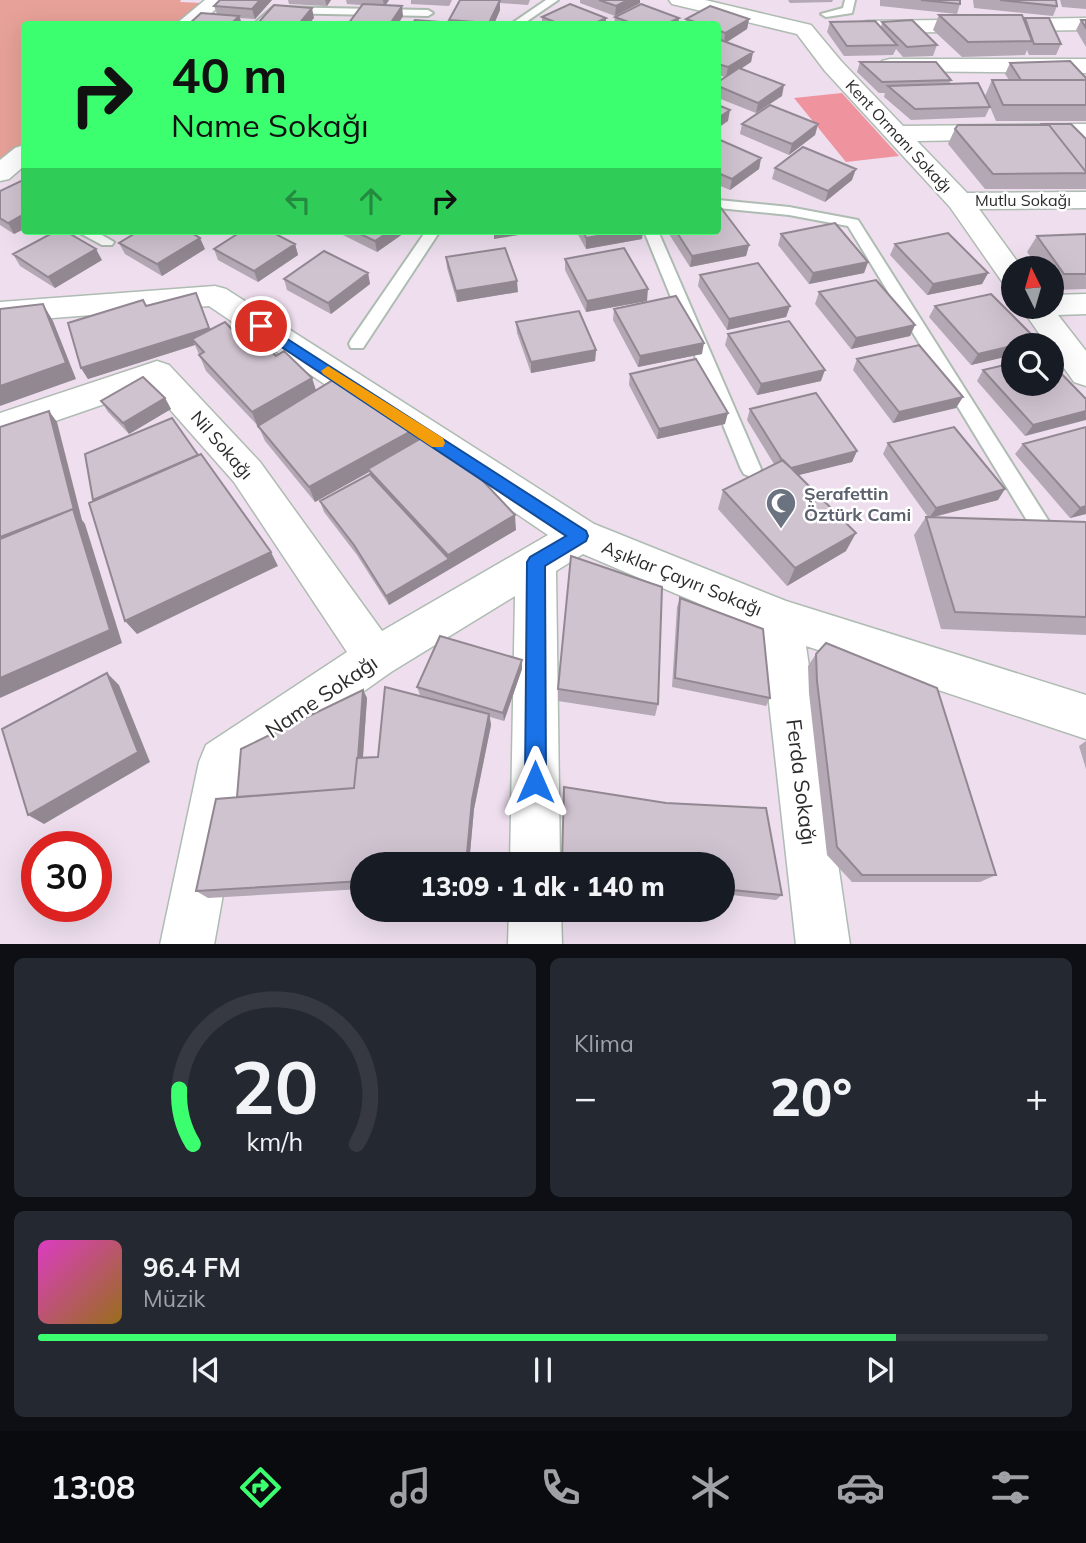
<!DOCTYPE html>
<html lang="tr">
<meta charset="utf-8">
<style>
body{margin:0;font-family:Mulish,sans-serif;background:#242831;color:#f1f3f6;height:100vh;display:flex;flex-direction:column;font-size:26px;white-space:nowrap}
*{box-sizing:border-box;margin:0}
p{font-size:23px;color:#9ea1a6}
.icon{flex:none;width:38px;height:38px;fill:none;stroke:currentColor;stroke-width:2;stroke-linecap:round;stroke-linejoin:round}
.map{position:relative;height:944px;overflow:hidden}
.details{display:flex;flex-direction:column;gap:14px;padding:14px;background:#0d0f14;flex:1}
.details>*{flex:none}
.banner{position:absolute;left:21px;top:21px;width:700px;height:214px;border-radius:7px;box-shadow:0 7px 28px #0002;background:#3bff6f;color:#111;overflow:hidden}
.needle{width:46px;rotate:355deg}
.fabs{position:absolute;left:1001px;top:256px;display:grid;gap:14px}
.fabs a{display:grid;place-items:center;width:63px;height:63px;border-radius:50%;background:#171b24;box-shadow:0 7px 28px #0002;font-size:35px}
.speed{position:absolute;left:21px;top:831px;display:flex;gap:14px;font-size:35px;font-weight:700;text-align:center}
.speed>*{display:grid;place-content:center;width:91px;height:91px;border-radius:50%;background:#171b24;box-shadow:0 7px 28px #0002;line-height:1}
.speed .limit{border:10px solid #d22;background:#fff;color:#111}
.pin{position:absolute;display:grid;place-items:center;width:60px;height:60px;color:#fff;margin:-30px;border:4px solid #fff;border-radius:50%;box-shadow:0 2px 7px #0007}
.me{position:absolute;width:77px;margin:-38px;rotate:0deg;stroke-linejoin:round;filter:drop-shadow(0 0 5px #0008)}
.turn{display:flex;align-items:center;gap:24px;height:147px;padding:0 35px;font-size:32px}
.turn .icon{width:91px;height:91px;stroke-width:2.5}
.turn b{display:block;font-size:49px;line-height:60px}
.lanes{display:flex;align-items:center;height:66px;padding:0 35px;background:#0003;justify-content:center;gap:35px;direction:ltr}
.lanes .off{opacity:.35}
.big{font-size:52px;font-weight:800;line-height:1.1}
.details .card{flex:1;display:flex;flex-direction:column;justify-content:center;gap:10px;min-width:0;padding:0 24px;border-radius:10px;background:#242831}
.details .dial{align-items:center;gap:0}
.dial svg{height:182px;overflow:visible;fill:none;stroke:#363941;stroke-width:7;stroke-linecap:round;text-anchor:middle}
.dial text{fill:#f1f3f6;stroke:none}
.song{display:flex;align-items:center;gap:21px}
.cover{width:84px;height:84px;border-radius:10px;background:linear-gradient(135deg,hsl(310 70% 55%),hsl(40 70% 35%))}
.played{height:7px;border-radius:4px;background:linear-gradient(90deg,#3bff6f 85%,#363941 85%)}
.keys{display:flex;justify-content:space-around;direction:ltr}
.heat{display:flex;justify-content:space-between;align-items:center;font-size:38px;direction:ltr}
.details .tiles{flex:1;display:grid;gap:14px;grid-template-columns:1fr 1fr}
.card:last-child{grid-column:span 2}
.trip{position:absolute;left:350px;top:852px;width:385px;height:70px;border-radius:35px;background:#171b24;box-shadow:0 7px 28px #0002;font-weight:800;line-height:70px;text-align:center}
.dock{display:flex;height:112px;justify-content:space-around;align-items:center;background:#090b0e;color:#9ea1a6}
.dock .icon{width:49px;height:49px}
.dock .on{color:#3bff6f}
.dock b{font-size:32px;color:#f1f3f6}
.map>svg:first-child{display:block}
</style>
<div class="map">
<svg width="1086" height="945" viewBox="0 0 1086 945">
<rect width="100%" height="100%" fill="#eedeee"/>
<!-- green -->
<path fill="#e7a198" d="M0,0H181L180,2L202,3L175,24H24V146L0,165Z"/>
<!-- pitch -->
<path fill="#ef949f" d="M842,93L899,156L846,162L794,98Z"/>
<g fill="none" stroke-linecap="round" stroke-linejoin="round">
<!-- service casing -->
<g stroke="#aebcb2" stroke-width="4">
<path id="service" d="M546,0H558L523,24H511Z
M845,0H855L852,13L826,17L821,14L843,8Z
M273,7L428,10L433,13L428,16L276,13L265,24H254Z
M718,200L789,207L858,220L1048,520L1051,526L1048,532L1041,534L1034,532L848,226L789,215L718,208Z
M76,231H95L114,242L112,245H102Z
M426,231H440L363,348H351L349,344L351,340Z
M644,231H658L761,469L758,474L751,477L744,474L741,469Z"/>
</g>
<!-- minor casing -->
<g stroke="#aebcb2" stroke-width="3">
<path id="minor" d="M205,0H227L198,24H176Z
M669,0H705L811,25L841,61L903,126L1086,124V138L917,141L967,193L1086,192V208L979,209L1022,268H1013V285L1003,283L950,207L825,71L797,34L672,4Z
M1086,18V30L867,33L860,31L857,27L860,23L867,21Z
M890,59H1086V73L882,71L879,66L882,61Z
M24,145V166L9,179L0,181V160L15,148Z
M215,286L226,289L594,524L786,601L1086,695V739L806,646L850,945H796L761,630L583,554L556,571L560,864H510L515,596L391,672L244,776L214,945H160L199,762L206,745L347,652L234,482L151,388L0,440V413L157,361L169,365L260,462L382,631L548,535L209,306L0,322V302Z
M1086,294V314L1058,315L1086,351V386L1074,382L1052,351V345H1047L1020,306H1052V295Z
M509,910H561L562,945H508Z"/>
</g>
<!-- service -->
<use href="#service" fill="#fff" fill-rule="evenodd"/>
<!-- minor -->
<use href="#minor" fill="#fff" fill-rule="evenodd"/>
</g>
<!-- wall -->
<path fill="#b3a8b3" d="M220,0H272L255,19L240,18L242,24H189L217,14L214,6Z
M288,0H331L327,6L289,4Z
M346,0H389L386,5L403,16L398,24H348L361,5L347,4Z
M411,0H452L449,6L411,4Z
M460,0H530L528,5L500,3V10L494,24H412L449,22V20Z
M580,0H640V3L615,16L580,3Z
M788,0H833L832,2L790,3Z
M880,0H960V4L957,14L880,6Z
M973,0H1056L1057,6L1053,16L974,8Z
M1060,0H1086V9L1062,7Z
M939,15L1024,21L1025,18L1061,44L1056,55H1029L1027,50L1025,55L962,57L933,30Z
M542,17L606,18V24H542Z
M615,17L679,18L678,24H614Z
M686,19H749L747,29L726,42L753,52L751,62L741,69L782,96L756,113L718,98V82L725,77L718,75V24H685Z
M1081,20H1086V47L1076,30Z
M830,22L881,27L882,22L937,45L933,56L903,57L896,49L893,55L844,56L827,32Z
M860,62L951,80L949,84L990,106L985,96L992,80H1009L1005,74L1010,63L1086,78V121H996L990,107L985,117L911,120L884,97L885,93H879L857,72Z
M742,124H818L815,135L789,155L740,134Z
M1042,124L1086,139V189H985L948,144L955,129L1041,125Z
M718,139L761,158L759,169L730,190L718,185Z
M775,168L852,180L825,202L772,179Z
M24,182V229L14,234L0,225V191Z
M335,231H407L377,252Z
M576,231H643L642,239L586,249Z
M667,231H718L749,245L746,256L690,267Z
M781,234L868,262L864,273L809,284L778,245Z
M1086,234V289L1054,290L1052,287V268H1039L1027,252L1037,236Z
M119,243L205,249L162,276L125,254Z
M295,244L298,255L258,282L218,260L214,249Z
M895,244L988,273L982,284L927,295L890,255Z
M13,254L102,260L55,288L20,266Z
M446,257L518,292L457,302L447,268Z
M565,259L647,301L586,312L565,270Z
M368,273L370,284L331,314L287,290L284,279Z
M700,275L790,306L786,317L727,330L698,286Z
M819,292L915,325L910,336L851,349L815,304Z
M201,304L210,330L240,338L276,356L312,378L316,390L417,428L419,440L516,530L389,605L357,555L324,512L320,501L370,474L369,472L315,502L265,441L259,427L206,371L195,345L88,379L81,368Z
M935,306L1037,340L1034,345H1013V355L971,365L929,317Z
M614,309L702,354L638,367L613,320Z
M516,322L596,350L595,361L531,373L517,333Z
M728,334L821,381L757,395L725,345Z
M857,359L956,408L893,423L853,370Z
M983,370L1086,399L1025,436L977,381Z
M630,374L725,424L657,439L629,385Z
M165,398L171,409L129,434L108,412L101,401Z
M750,409L857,451L852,462L798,475L846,551L787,586L718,509L723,490L774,464L747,420Z
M888,443L998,500L934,517L1086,522V635L941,629L914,535L926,517H928L883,454Z
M1023,444L1086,514L1070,518L1015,454Z
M680,598L770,698L766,706L672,687L677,607Z
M816,654L996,875L980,882H852L827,855L809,693L808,666Z
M522,669L504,721L490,717L491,725L474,809L469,864H362V889L208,898L196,891L363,690L367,698L363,758L378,757L436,700L420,695L417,687Z
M558,689L658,704L655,716L558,701Z
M1086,741V769L1079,746Z
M723,864L782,895L776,900L723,894Z"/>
<!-- shaded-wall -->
<path fill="#928892" d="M260,0H272L255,19L252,9Z
M325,0H331L327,6Z
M383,0H389L384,7Z
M500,0V10L494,24H490Z
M628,0H640V3L615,16L616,6Z
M402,6L403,16L398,24H390Z
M312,8L314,18L309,24H299Z
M239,16L242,24H231Z
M606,18V24H593Z
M679,18L678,24H666Z
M749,19L747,29L724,44L725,33Z
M753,52L751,62L726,78L728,67Z
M784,85L782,96L756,113L758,103Z
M730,110L728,121L718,128V118Z
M818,124L815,135L789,155L792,144Z
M761,158L759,169L730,190L732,179Z
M856,169L852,180L825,202L828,191Z
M24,214V229L14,234L8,223Z
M390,231H407L377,252L375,241Z
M494,231H543L494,239Z
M625,231H643L642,239L586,249V238Z
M200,238L205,249L162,276L157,264Z
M295,244L298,255L258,282L254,271Z
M749,245L746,256L690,267L692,256Z
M96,249L102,260L55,288L48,277Z
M868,262L864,273L809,284L813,273Z
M368,273L370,284L331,314L328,303Z
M988,273L982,284L927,295L933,284Z
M517,281L518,292L457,302L456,291Z
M648,289L647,301L586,312L587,301Z
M196,293L214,339H192L195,345L88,379L81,368Z
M43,304L53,321L76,379L0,406V386Z
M790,306L786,317L727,330L729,319Z
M915,325L910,336L851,349L856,338Z
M1037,340L1034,345H1016Z
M704,343L702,354L638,367L640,356Z
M1013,345V355L971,365L978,354Z
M596,350L595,361L531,373V362Z
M825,370L821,381L757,395L761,384Z
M312,378L317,394L258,428L252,412Z
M963,397L956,408L893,423L899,412Z
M165,398L171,409L129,434L123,423Z
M49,411L57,422L82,520L85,524L122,643L0,698V537Z
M1086,411V420L1025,436L1033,425Z
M728,413L725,424L657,439L659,429Z
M417,428L420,443L368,469L369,472L315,502L309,487Z
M857,451L852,462L783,479L787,469Z
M1005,489L998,500L929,518L936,508Z
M1086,506V514L1070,518L1080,508Z
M515,515L516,530L389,605L386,596L449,559L448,555Z
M856,533L846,551L787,586L795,568Z
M271,552L278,566L137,634L125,621Z
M522,660V669L504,721L503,713Z
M107,673L119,685L150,762L44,824L28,815Z
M363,690L367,698L360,797L356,791Z
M489,714L491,725L474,809L469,864H466L472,800Z"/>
<!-- building -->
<path fill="#d0c3d0" stroke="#928892" stroke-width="2" d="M220,0H260L252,9L214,6Z
M460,0H500L489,23L449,20Z
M599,0H628L616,6Z
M921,0H960V4Z
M1000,0H1056L1057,6Z
M363,4L402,6L390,24H348Z
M570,4L606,18L593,24H560L542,17Z
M641,4L679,18L666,24H634L615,17Z
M274,5L312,8L299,24H257Z
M710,6L749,19L725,33L718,30V24H701L686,19Z
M201,13L239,16L231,24H189Z
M939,15H1022L1032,41L968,42Z
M1025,18H1049L1061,44H1034Z
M415,20L455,23L454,24H412Z
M912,20L937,45L907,47L882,22Z
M1081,20H1086V28Z
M875,21L897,45L847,46L830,22Z
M718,39L753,52L728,67L718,64Z
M1070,61L1086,78V80H1021L1010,63Z
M860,62H936L951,80L882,82Z
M739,68L784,85L758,103L718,86V82Z
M992,80H1086V105H1003Z
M978,83L990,107L915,109L888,86Z
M718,105L730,110L718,118Z
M770,105L818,124L792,144L742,124Z
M1042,124H1071L1086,139V172L1049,125H1043Z
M958,125H1049L1086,172V173L993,174L955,129Z
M718,139L761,158L732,179L718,173Z
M803,147L856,169L828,191L775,168Z
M21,181L24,182V214L8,223L0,218V191Z
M721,208L749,245L692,256L676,231H718V209Z
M835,223L868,262L813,273L781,234Z
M56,231H65L96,249L48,277L13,254Z
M139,231H188L200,238L157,264L119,243Z
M242,231H270L295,244L254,271L214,249Z
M354,231H390L375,241Z
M583,231H625L586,238Z
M948,233L988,273L933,284L895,244Z
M1086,234V274H1064L1037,236Z
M505,248L517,281L456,291L446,257Z
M624,248L648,289L587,301L565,259Z
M324,251L368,273L328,303L284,279Z
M758,263L790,306L729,319L700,275Z
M876,280L915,325L856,338L819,292Z
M196,293L209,328L81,368L68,323L143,300L146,306Z
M991,294L1037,340L978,354L935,306Z
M676,296L704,343L640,356L614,309Z
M43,304L66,363L0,386V309Z
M579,311L596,350L531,362L516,322Z
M789,321L825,370L761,384L728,334Z
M225,322L240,338L246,335L260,349L266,346L276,356L284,351L312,378L252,412L199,355L204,352L192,339Z
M919,345L963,397L899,412L857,359Z
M696,359L728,413L659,429L630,374Z
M1013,363V383H1052V364L1086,399V411L1033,425L983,370Z
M143,377L165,398L123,423L101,401Z
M333,380L417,428L309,487L258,426Z
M816,393L857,451L791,468L782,460L750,409Z
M49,411L74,510L73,509L0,537V427Z
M172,418L198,455L93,500L85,454Z
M954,427L1005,489L936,508L888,443Z
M1086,427V506L1080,508L1023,444Z
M427,435L452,448L515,515L448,555L368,469Z
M201,454L271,552L125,621L89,503Z
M783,460L856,533L795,568L723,490Z
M370,474L449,559L386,596L354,545L320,501Z
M73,509L110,630L0,678V539Z
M926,517L1086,522V617L955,612Z
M571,556L662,587L658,704L558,689Z
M680,598L763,629L770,698L675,678Z
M440,636L522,660L503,713L417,687Z
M826,643L937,688L996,875H862L837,847L817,681L816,654Z
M107,673L138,752L28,815L2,729Z
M385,687L489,714L472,800L466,864H362V881L196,891L216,799L354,788L357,758L378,757Z
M363,690L358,758H357L354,788L237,797L241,749Z
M564,787L666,803L766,808L782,895L723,889V864H562Z"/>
<!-- route -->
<path fill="#1a73e8" stroke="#114b97" stroke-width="2" d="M261,322L586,531L588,536L586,541L545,566L546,782L542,789L535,792L528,789L525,782L527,562L530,557L566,536L256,330L254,326Z"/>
<!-- slow -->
<path fill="#f59e0b" d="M328,366L443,438L445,443L443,447H432L323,374L321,371Z"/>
<!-- icons -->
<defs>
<g id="mosque-pin" transform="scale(1.575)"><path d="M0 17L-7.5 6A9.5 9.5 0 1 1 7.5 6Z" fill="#6b7280" stroke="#fff"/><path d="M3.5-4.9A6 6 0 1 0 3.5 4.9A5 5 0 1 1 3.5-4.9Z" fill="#fff"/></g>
</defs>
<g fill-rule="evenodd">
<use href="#mosque-pin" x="781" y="503"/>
</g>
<g text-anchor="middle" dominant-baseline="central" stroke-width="5" stroke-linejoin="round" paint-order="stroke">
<!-- far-street labels -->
<g font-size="16" fill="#2c2c2c" stroke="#fff">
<text transform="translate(899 136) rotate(47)">Kent Ormanı Sokağı</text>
<text x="1023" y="200">Mutlu Sokağı</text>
</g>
<!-- street labels -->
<g font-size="18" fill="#2c2c2c" stroke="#fff">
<text transform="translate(222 445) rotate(49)">Nil Sokağı</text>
<text transform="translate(682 578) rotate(22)">Aşıklar Çayırı Sokağı</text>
</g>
<!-- worship labels -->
<g font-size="18" font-weight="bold" fill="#5b616d" stroke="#fff" text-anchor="start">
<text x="804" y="493">Şerafettin<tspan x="804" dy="21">Öztürk Cami</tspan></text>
</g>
<!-- near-street labels -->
<g font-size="21" fill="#2c2c2c" stroke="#fff">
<text transform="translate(321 696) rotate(-34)">Name Sokağı</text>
<text transform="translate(802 782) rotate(83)">Ferda Sokağı</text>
</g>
</g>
</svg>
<div class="fabs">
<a><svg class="needle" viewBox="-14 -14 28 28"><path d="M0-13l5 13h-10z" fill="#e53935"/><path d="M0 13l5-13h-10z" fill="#9ea1a6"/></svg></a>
<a><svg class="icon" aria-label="search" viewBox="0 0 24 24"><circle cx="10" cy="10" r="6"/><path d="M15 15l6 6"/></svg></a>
</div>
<div class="speed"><div class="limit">30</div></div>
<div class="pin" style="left:261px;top:326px;background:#d93025"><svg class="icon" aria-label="arrive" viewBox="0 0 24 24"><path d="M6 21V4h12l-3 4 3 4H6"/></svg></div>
<svg class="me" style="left:535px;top:782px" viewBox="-20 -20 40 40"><path d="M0-17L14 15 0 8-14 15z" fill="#1a73e8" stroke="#fff" stroke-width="4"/></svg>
<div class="trip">13:09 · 1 dk · 140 m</div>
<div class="banner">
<div class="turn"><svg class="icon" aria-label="right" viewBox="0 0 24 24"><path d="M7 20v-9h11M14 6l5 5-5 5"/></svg><div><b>40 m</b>Name Sokağı</div></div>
<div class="lanes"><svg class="icon off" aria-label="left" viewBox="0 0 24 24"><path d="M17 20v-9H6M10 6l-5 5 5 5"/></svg><svg class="icon off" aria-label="ahead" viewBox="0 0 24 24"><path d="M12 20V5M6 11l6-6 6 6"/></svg><svg class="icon" aria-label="right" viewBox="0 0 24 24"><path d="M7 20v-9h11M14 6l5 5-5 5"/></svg></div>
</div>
</div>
<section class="details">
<div class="tiles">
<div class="card dial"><svg viewBox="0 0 100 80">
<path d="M14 69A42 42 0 1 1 86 69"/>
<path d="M14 69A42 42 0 0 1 8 45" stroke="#3bff6f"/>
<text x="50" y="56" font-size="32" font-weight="700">20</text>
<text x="50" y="72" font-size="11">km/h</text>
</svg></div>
<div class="card"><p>Klima</p>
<div class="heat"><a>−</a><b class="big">20°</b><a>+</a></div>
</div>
<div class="card">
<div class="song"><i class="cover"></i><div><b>96.4 FM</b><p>Müzik</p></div></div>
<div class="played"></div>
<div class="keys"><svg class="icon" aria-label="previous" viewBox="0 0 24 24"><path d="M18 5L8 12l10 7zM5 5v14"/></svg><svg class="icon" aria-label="pause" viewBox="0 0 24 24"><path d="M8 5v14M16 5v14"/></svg><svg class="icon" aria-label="next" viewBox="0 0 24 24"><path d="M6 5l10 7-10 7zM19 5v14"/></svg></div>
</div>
</div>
</section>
<nav class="dock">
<b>13:08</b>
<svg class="icon on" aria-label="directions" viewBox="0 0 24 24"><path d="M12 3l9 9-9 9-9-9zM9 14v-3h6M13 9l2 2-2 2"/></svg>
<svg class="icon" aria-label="music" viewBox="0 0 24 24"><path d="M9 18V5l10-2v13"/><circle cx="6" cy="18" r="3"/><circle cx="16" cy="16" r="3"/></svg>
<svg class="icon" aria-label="phone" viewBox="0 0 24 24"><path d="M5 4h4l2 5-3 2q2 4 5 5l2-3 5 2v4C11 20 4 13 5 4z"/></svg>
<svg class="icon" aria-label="climate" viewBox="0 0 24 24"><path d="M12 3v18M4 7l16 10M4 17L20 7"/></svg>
<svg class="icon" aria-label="car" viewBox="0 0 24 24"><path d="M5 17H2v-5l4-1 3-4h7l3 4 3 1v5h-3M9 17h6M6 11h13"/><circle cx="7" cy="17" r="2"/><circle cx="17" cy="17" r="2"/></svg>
<svg class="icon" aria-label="filters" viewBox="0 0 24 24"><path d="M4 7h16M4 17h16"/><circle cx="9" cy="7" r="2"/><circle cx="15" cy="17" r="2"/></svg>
</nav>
